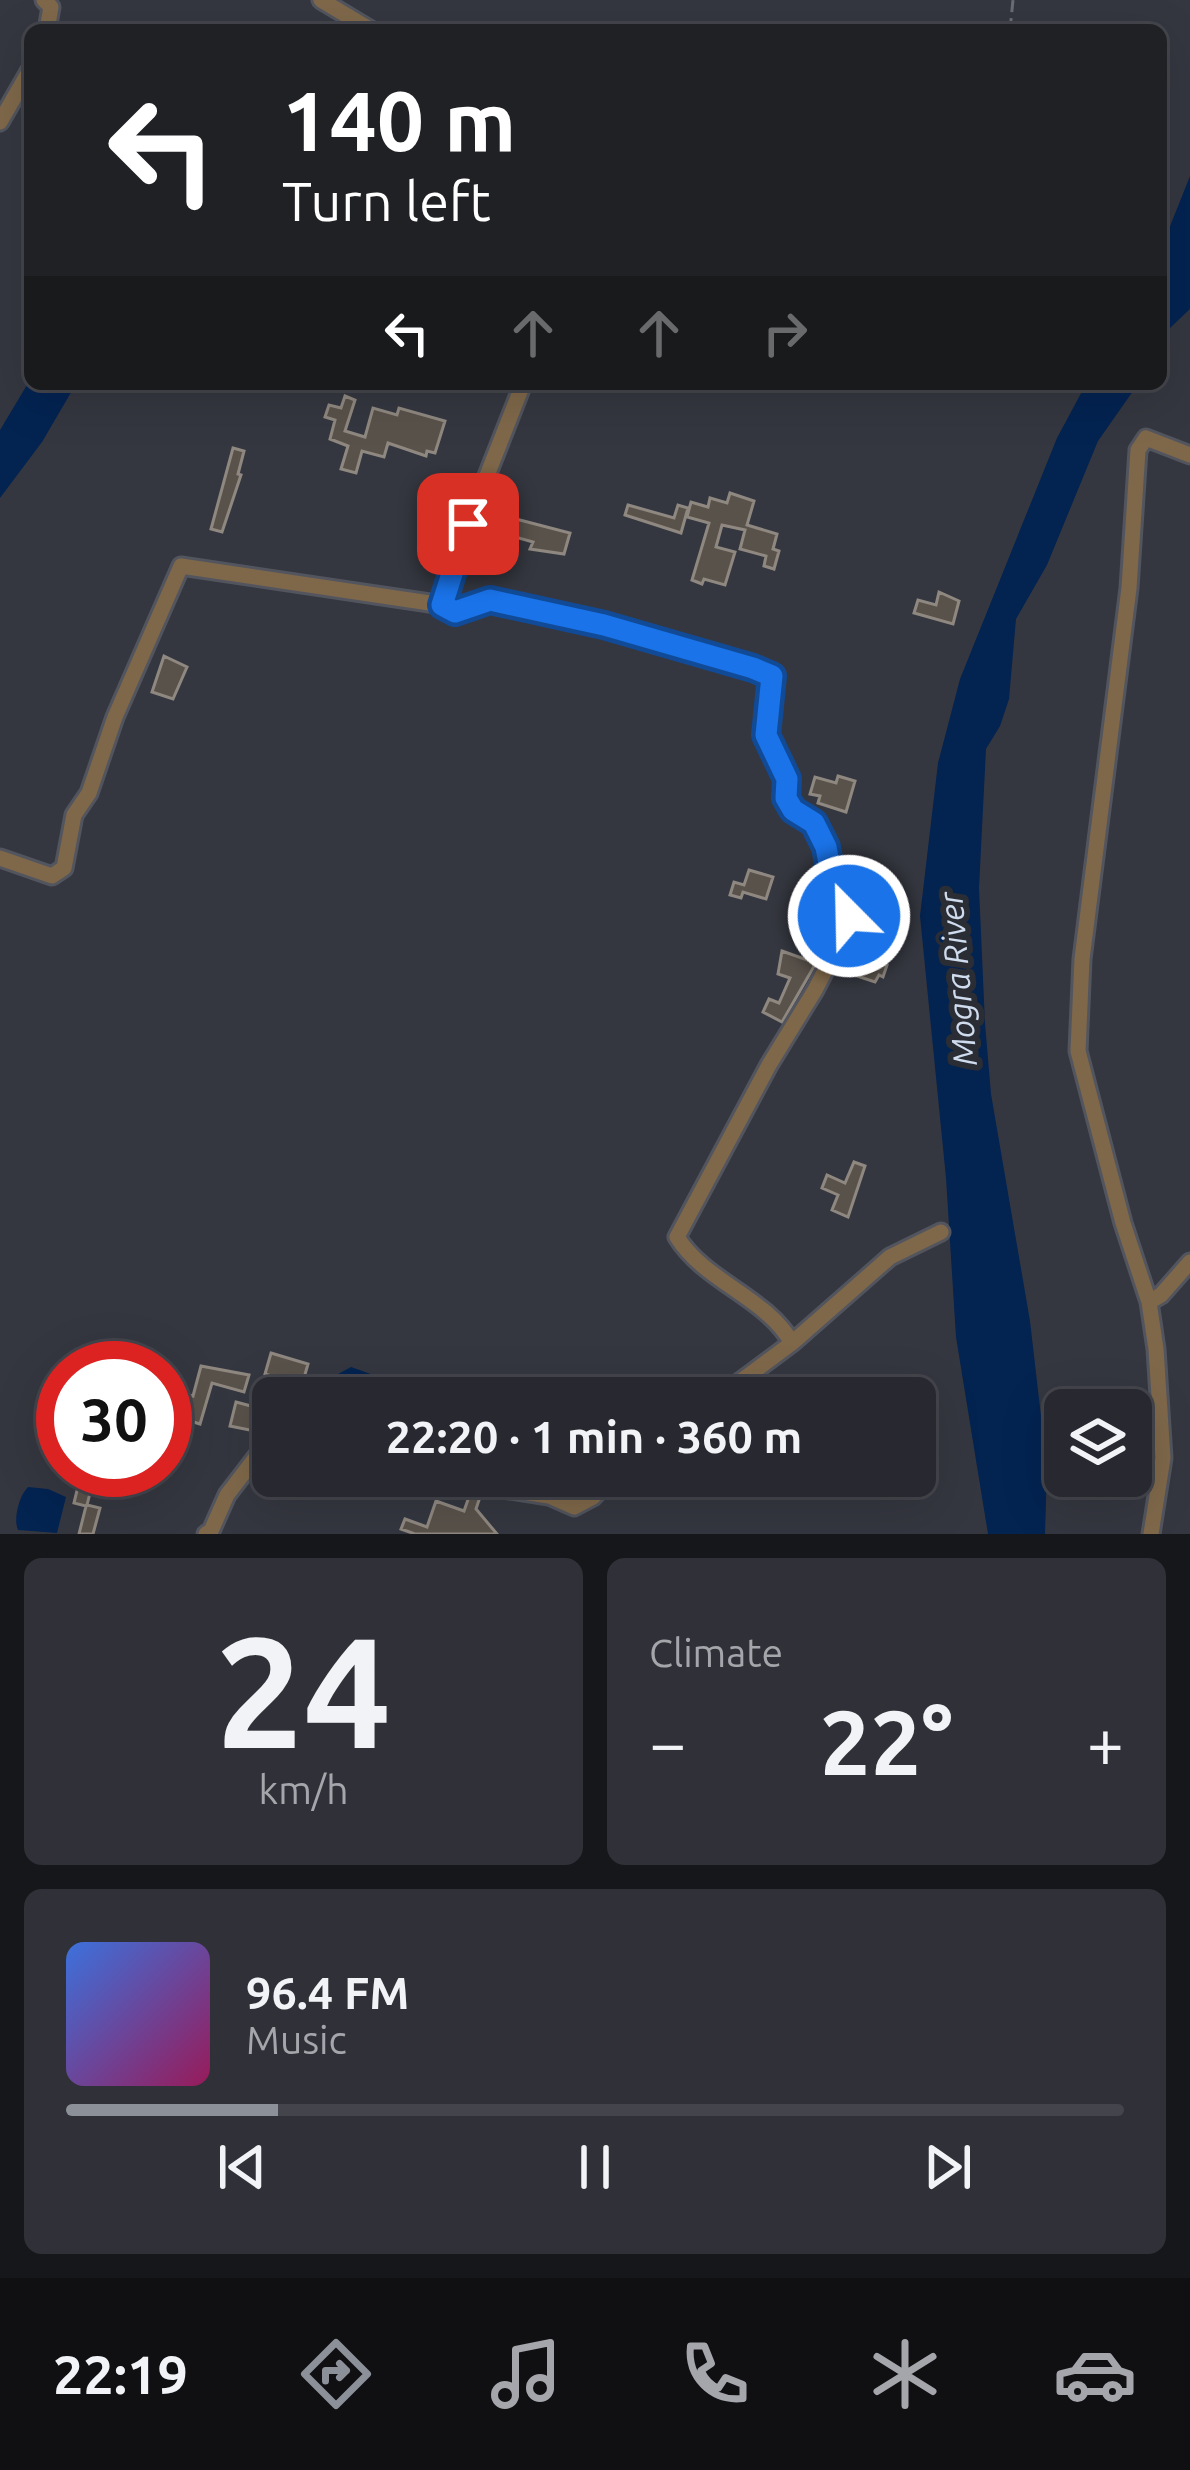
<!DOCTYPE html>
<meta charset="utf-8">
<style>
body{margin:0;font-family:Ubuntu,sans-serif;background:#303138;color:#f1f3f6;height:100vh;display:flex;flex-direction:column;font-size:45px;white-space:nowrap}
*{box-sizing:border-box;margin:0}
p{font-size:39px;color:#a5a6ab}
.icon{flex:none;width:66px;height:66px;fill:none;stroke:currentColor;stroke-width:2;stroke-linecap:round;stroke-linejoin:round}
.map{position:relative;height:1534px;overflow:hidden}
.drawer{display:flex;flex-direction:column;gap:24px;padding:24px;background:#16171a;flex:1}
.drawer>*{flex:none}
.guide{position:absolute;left:24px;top:24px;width:1143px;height:366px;border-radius:18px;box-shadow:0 12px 48px #0002,0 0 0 3px #44454c;background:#202124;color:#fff;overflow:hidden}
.fabs{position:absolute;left:1044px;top:1389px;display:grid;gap:24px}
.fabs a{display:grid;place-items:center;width:108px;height:108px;border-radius:18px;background:#282930;box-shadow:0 12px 48px #0002,0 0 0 3px #44454c;font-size:60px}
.speed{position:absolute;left:36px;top:1341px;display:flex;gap:24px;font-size:60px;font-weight:700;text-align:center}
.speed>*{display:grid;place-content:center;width:156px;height:156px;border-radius:50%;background:#282930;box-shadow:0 12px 48px #0002,0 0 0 3px #44454c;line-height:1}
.speed .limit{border:18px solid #d22;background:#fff;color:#111}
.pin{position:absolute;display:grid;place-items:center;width:102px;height:102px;color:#fff;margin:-51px;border-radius:24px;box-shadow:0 6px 18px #0006}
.me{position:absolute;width:132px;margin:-66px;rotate:337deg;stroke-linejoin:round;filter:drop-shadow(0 0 9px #0008)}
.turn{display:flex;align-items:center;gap:42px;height:252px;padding:0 60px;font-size:54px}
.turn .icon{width:156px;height:156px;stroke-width:2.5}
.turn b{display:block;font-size:84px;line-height:102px}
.lanes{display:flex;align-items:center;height:114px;padding:0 60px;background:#0003;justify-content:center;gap:60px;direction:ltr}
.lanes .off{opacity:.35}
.big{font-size:90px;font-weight:600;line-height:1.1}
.drawer .widget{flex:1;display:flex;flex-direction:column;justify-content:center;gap:18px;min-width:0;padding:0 42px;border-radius:18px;background:#303138}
.drawer .dial{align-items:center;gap:0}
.dial b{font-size:156px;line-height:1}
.song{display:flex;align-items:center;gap:36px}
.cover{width:144px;height:144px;border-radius:18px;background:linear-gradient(135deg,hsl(220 70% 55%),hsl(330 70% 35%))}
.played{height:12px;border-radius:6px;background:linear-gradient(90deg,#8c9099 20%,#44454c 20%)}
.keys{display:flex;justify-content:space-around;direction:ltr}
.heat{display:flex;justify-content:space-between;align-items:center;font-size:66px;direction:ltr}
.drawer .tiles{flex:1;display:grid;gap:24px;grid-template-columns:1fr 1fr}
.widget:last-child{grid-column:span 2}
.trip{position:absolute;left:252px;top:1377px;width:684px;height:120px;border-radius:18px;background:#282930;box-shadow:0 12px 48px #0002,0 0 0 3px #44454c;font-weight:600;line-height:120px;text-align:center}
.menu{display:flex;height:192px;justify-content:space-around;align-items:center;background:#101013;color:#a5a6ab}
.menu .icon{width:84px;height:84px}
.menu .on{color:#8c9099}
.menu b{font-size:54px;color:#f1f3f6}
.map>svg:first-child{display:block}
</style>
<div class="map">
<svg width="1190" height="1534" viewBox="0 0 1190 1534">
<rect width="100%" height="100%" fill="#353740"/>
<!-- water -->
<path fill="#032351" d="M1190,176V309L1171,327L1161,344V249Z
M30,380V384H76L42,442L0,498V430Z
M1086,384H1138L1098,441L1047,565L1016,619L1009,699L1000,726L986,749L979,888L985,1023L991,1094L1030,1321L1047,1468L1045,1534H988L956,1337L946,1178L920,916L938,763L960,679L1057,438Z
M351,1367L379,1377L383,1386L382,1398H319L327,1380Z
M28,1487L48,1489L66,1497L57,1533L18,1530C13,1519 19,1496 28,1487Z"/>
<!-- building -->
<path fill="#59524b" stroke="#8f8880" stroke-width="3" d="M345,396L355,400L345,431L365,437L373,408L397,415L399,408L445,421L435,453L427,451L426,456L388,443L384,457L362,451L356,473L341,469L348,446L330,439L335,420L325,417L329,405L341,408Z
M233,448L244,451L238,474L241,475L222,532L211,529Z
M730,493L754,501L747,525L777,534L773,549L779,551L774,569L764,566L766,556L740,549L745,530L722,525L716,547L735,552L725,585L704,579L702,584L692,580L709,523L687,517L691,502L708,507L710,498L727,503Z
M628,505L674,518L678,505L688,508L681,533L625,515Z
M516,519L570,533L564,554L530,549L533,542L515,537Z
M939,592L959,601L953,624L914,613L918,600L936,605Z
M164,656L187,667L173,699L152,692Z
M838,776L855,781L846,812L818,803L820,796L810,794L815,777L836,783Z
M749,870L773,877L766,899L743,892L741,898L730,895L734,882L744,885Z
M849,950L887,965L883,977L879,975L875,982L839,970Z
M782,951L816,963L782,1022L763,1012L769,999L779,1003L790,978L778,974Z
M854,1162L865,1166L848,1217L832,1210L838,1195L822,1188L827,1175L845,1183Z
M271,1353L308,1364L302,1385L265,1374Z
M201,1366L249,1375L244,1392L212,1383L200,1424L165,1413V1401L180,1406L183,1393L193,1396Z
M236,1402L273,1412V1423L260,1432L230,1426Z
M82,1470H96L87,1505L100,1508L93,1534H79L86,1506L74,1503Z
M470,1494L480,1497L476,1509L497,1534H415L401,1529L405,1519L427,1527L436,1501L464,1511Z"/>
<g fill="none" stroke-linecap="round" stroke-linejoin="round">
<!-- minor casing -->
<g stroke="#53555e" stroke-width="21">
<path id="minor" d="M44,0L51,7L47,30
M321,0L371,30
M0,122L30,70
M443,605L468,524L523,384
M0,858L52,876L64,868L74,815L89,793L115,717L181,566L443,605L455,612L490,600L546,611L766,672L775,680L766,735L787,779L786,798L793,810L814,823L826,847L833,885L851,906L844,934L815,990L769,1065L677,1237C705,1282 766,1297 792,1343
M1149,1302L1161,1295L1190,1262
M718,1398L792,1343L890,1257L941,1232
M448,1476L490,1487L549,1496L574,1507L593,1497L613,1476
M206,1534L211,1531L227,1495L273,1435
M1151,1534L1163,1458L1156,1349L1149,1302L1123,1223L1078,1051L1082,959L1129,588L1138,450L1146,438L1190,455"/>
</g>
<!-- path -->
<path stroke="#6b6d75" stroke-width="3" stroke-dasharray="12 6" stroke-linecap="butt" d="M1010,30L1013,0"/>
<!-- minor -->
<use href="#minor" stroke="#7f684a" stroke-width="15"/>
</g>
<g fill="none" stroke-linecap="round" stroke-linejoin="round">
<!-- route casing -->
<g stroke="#114b97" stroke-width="30">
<path id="route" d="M468,524L442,605L455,612L490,600L604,625L753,668L772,676L766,735L787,779L786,798L793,810L814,823L826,847L833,885L851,906L849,916"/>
</g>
<!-- route -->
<use href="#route" stroke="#1a73e8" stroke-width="21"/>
</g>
<g text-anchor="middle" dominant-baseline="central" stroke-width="12" stroke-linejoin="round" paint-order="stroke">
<!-- water labels -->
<g font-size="33" font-style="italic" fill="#cfdcee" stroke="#2b2d35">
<text transform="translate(957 979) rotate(-95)">Mogra River</text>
</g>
</g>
</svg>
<div class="fabs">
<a><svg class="icon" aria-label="layers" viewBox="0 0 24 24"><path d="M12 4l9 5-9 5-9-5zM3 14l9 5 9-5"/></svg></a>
</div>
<div class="speed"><div class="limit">30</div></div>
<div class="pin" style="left:468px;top:524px;background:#d93025"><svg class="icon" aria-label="arrive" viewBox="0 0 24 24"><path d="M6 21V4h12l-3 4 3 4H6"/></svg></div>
<svg class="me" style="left:849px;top:916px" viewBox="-20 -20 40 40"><circle r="17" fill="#1a73e8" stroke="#fff" stroke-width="3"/><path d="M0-11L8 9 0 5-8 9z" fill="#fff"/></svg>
<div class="trip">22:20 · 1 min · 360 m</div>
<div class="guide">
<div class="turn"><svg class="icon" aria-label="left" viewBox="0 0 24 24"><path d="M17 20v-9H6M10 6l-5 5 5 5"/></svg><div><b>140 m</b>Turn left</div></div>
<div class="lanes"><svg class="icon" aria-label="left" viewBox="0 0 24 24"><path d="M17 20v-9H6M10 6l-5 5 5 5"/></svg><svg class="icon off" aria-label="ahead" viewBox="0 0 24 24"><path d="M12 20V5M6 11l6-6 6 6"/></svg><svg class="icon off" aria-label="ahead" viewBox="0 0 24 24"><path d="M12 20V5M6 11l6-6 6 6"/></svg><svg class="icon off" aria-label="right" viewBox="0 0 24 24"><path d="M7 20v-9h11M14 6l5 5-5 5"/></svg></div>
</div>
</div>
<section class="drawer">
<div class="tiles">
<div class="widget dial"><b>24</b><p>km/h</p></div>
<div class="widget"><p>Climate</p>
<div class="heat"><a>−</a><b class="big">22°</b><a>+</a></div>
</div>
<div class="widget">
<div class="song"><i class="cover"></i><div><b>96.4 FM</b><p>Music</p></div></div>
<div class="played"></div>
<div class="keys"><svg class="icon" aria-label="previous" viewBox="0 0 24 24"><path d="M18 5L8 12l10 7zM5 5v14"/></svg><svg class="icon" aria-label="pause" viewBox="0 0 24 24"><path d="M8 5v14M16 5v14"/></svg><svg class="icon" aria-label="next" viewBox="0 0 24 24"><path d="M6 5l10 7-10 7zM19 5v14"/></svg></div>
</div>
</div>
</section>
<nav class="menu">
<b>22:19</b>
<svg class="icon on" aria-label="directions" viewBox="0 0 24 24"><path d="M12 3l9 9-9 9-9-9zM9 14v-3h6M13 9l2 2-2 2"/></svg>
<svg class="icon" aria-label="music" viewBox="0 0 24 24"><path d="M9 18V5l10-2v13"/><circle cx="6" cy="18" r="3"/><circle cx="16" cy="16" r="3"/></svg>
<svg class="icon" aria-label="phone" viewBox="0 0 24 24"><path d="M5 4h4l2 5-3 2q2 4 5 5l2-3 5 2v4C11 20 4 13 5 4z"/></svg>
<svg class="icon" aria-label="climate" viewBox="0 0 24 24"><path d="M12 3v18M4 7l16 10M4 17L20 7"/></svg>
<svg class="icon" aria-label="car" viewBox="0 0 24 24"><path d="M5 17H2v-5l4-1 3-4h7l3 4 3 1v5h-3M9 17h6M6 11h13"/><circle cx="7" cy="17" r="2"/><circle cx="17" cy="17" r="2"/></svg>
</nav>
